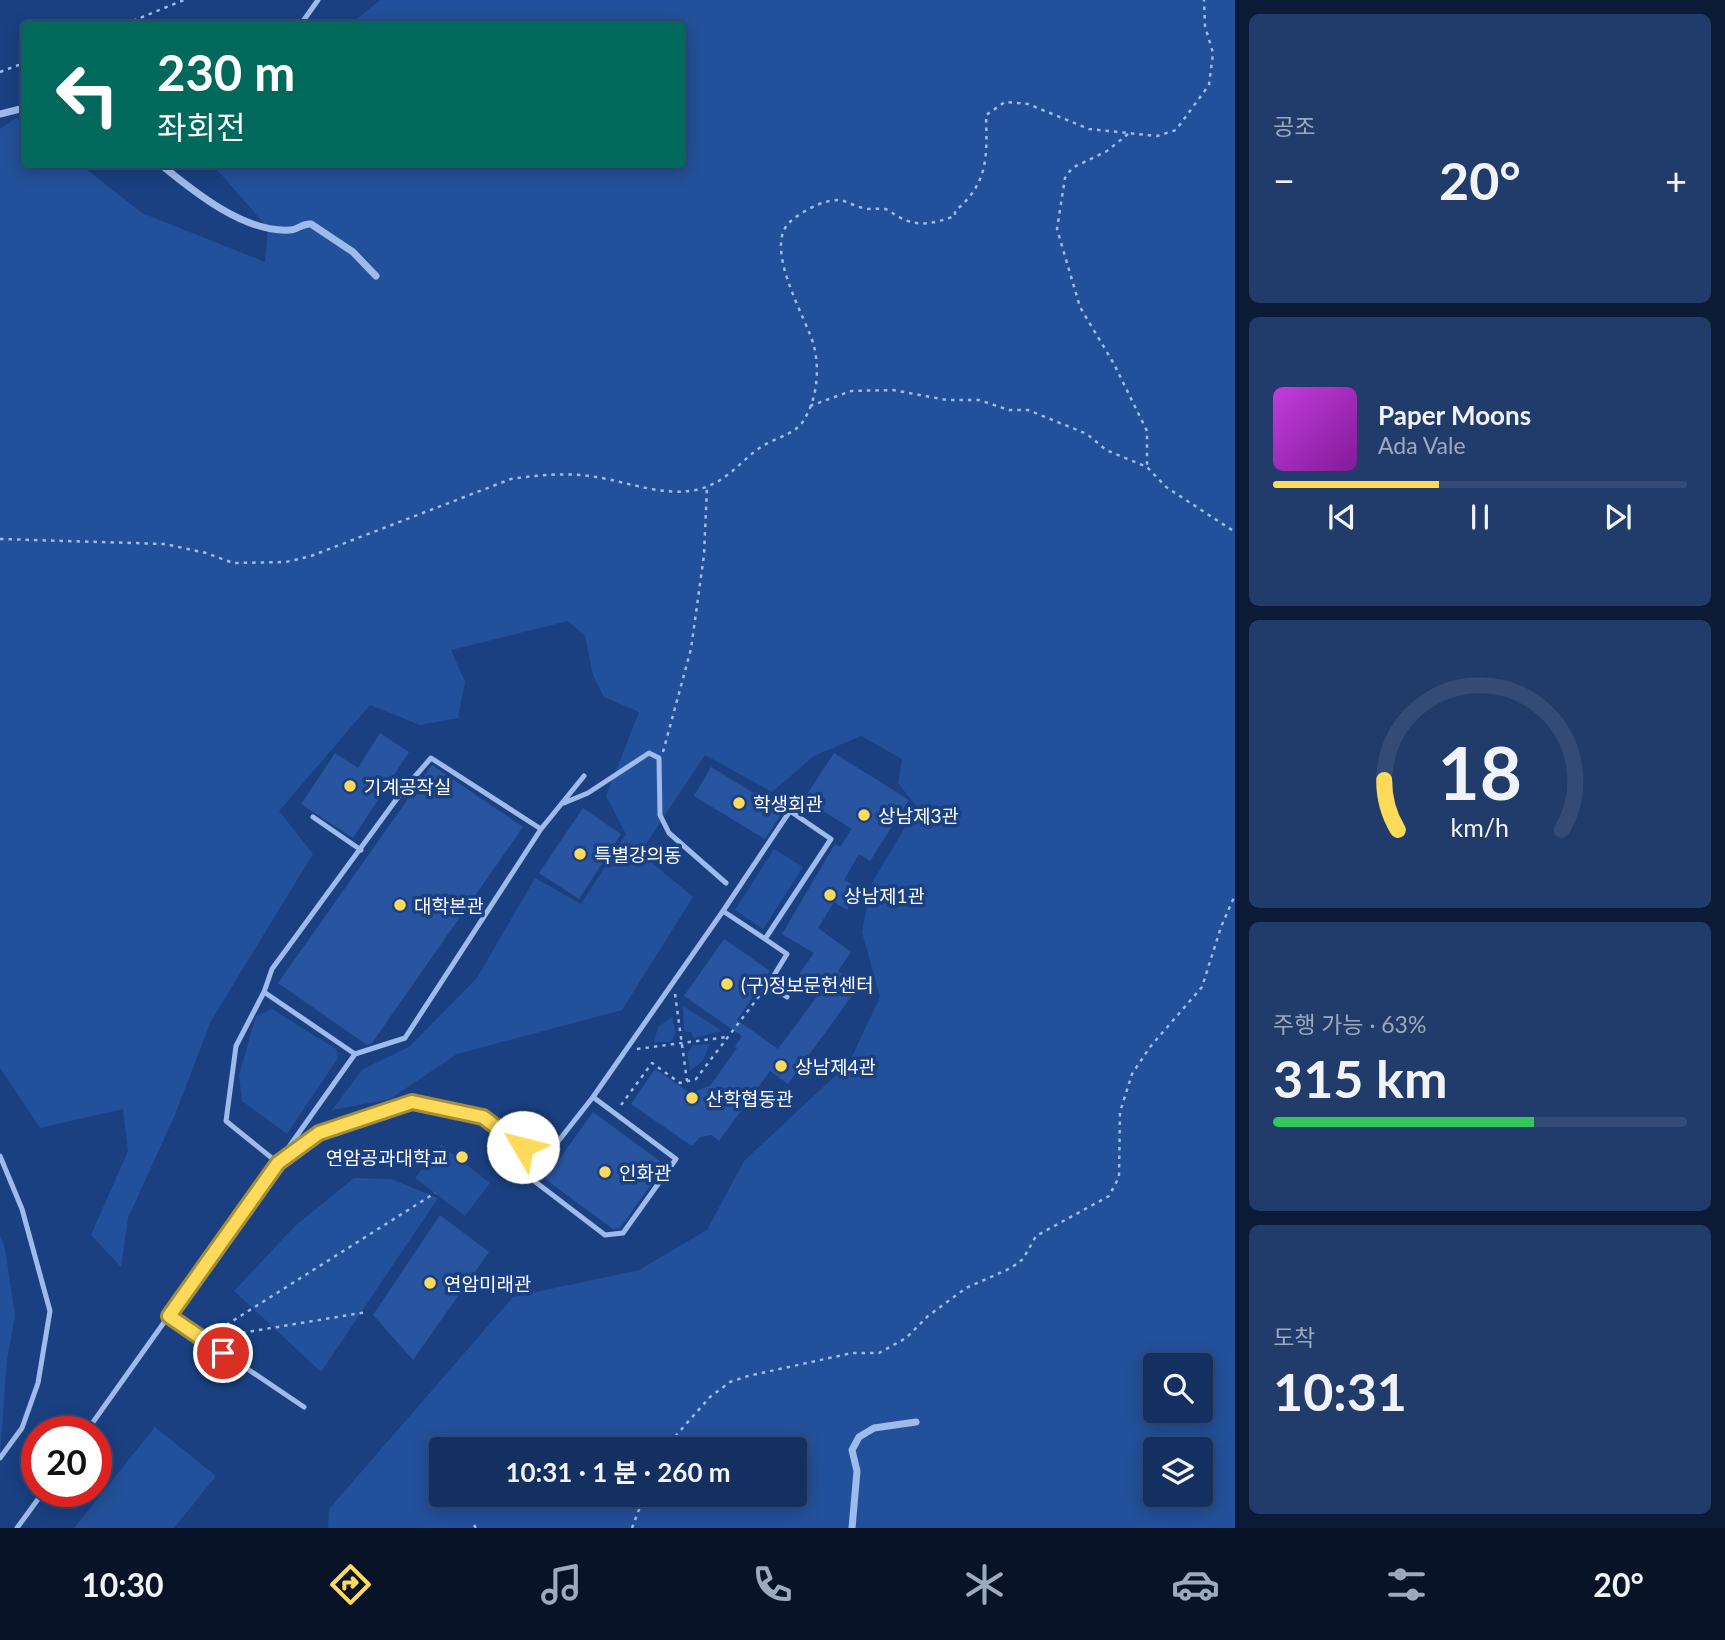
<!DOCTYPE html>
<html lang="ko">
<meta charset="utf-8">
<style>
body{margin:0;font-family:Lato,"Noto Sans KR",sans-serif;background:#213c6a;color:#f1f3f6;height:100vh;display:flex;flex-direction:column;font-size:26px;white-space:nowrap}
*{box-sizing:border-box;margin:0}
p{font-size:23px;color:#9da9bd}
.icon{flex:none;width:38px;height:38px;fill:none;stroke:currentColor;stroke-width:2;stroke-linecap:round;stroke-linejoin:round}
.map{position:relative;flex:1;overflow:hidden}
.details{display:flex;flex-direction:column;gap:14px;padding:14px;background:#0b1a35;width:490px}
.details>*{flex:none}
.top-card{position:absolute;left:21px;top:21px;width:665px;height:147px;border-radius:7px;box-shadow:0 4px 18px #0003,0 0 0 2px #334b76;background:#00695c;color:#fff;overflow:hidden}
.buttons{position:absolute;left:1143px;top:1353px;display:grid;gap:14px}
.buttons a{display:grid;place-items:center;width:70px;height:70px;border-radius:7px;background:#143061;box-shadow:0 4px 18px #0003,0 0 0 2px #334b76;font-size:35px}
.speed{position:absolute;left:21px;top:1416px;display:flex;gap:14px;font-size:35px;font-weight:700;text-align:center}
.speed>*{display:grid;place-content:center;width:91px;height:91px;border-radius:50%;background:#143061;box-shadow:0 4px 18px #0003,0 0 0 2px #334b76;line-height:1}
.speed .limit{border:10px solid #d22;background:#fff;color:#111}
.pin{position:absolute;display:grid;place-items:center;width:60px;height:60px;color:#fff;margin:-30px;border:4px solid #fff;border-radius:50%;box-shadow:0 2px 7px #0007}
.me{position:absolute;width:77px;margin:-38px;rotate:307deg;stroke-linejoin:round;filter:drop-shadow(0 0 5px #0008)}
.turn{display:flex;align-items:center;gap:24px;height:147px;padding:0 21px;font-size:32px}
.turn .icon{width:91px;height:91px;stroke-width:2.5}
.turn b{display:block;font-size:49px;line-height:60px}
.big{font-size:52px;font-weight:700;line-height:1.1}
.details .widget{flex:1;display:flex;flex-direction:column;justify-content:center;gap:10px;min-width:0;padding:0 24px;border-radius:10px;background:#213c6a}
.details .dial{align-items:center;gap:0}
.dial svg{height:182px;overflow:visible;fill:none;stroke:#334b76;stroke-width:7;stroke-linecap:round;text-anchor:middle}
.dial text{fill:#f1f3f6;stroke:none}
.song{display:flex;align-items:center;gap:21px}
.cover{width:84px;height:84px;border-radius:10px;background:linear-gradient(135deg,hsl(290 70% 55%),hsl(290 70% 35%))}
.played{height:7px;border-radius:4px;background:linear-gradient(90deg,#fdda59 40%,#334b76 40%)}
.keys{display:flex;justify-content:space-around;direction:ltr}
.heat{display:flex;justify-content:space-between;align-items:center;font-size:38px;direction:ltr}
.charge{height:10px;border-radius:5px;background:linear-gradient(90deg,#34c759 63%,#334b76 0)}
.trip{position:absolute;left:429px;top:1437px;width:378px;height:70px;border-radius:7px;background:#143061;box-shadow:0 4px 18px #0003,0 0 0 2px #334b76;font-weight:700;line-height:70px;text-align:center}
.tabs{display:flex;height:112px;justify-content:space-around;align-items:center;background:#081327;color:#9da9bd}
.tabs .icon{width:49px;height:49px}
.tabs .on{color:#fdda59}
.tabs b{font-size:32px;color:#f1f3f6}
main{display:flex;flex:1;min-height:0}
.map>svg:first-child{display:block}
</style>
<main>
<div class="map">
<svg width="1235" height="1528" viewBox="0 0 1235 1528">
<rect width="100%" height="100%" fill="#1a4081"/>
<!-- green -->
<path fill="#23509a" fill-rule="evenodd" d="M380,0H1235V1528H328L329,1509L513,1297L639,1270L707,1230L744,1161L849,1063L880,997L862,932L872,883L917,807L898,783L902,759L861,736L814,756L772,792L705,755L640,853L693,897L622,1010L457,1054L390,1099L332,1110L363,1069L409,1047L477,978L535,878L581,904L626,834L606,796L639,712L604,697L593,675L585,636L568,621L451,650L465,682L458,718L420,725L370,705L279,811L313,854L211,1021L174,1117L128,1218L121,1267L91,1235L128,1151L123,1109L40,1128L0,1068V129L16,118L24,124V164L81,165L142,213L265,262L268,228L213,165L682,164V24H351ZM1155,1365H1200V1410H1155ZM441,1449H794V1494H441ZM1155,1449H1200V1494H1155Z
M774,849L803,867L763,929L735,910Z
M683,1006L722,1031L694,1038L691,1032L684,1031Z
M272,1009L336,1049L338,1058L287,1134L242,1101L239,1075L256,1016Z
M672,1017L676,1033L671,1042H654L658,1027Z
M710,1044L703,1060L690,1071L687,1054L693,1045Z
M441,1145L490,1183L465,1216L415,1178Z
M354,1178L391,1179L438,1198L321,1372L234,1291L295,1226Z
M0,1235L5,1248L15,1316L7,1360L0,1454Z
M155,1427L216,1476L174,1528H74Z"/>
<!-- building -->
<path fill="#2955a0" d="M380,733L409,752L353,838L301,804L335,753L358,768Z
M834,753L909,800L870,861L859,854L844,880L860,889L847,910L834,902L818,928L851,952L838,971L850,980L842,991L851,997L788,1084L770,1071L719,1141L712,1135L700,1137L692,1146L631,1104L655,1069L690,1093L710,1086L737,1048L735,1047L742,1036L684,996L724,939L770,971L737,1020L778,1049L822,990L799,974L814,953L782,934L835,844L840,847L852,829L804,799Z
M432,765L523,827L372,1043L367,1045L278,983Z
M711,767L783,811L765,839L694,796Z
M583,808L621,834L579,899L539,873Z
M593,1112L665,1165L620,1228L613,1229L545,1179Z
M440,1215L489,1252L413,1360L373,1315Z"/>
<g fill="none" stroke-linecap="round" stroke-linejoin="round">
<!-- path -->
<path stroke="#9ebbeb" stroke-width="2.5" stroke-dasharray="3.5 5" stroke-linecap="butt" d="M125,24L184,0
M0,72L24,63
M1128,134L1107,151L1072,168L1065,178L1057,229L1080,307L1114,364L1147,431V467
M810,406L851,391L893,390L947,400H979L1009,410H1028L1087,434L1106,450L1147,467L1166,487L1235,532
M0,539L165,544L206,553L233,563L286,562L311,556L511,479C539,475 568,472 596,477C635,483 677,503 715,483C736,472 750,451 770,442C782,436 794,433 802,423C817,401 820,371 814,346C807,319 761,246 791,221C803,211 822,200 839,200C848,201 855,207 864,208C871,210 878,208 885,209C890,210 894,215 899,217C918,228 935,223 955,216V211C989,183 987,156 986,115L1005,102L1028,104L1089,129L1157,136L1176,130L1209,85L1213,53L1205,26L1204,0
M663,752L691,649L704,555L707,487
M675,994L687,1081
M637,1049L727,1037
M621,1105L652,1063L680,1083L696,1079L763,991
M212,1334L435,1193
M217,1337L367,1312
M664,1449L710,1397L730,1382L748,1376L852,1353H879L906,1338L928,1316L966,1288L1011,1268L1023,1259L1036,1236L1109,1196L1119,1177L1120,1112L1132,1074L1150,1047L1202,987L1221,927L1235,895
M474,1525L476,1528
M632,1528L645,1494"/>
<!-- lane -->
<path stroke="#9ebbeb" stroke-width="5" d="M301,24L318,0
M564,803L588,793L649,753L659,758L660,815L669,833L726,883
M313,817L361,850
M765,939L787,954L768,985L787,997
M264,992L272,969L404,789L431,758L541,829
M355,1054L264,992L236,1046L226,1121L278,1163L319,1133L412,1102L483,1117L542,1162L593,1097L723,911L765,939L831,839L790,811L723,911
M0,1156L22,1209L50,1311L38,1383L22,1428L0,1458
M542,1162L529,1177L605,1235L623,1233L676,1159L593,1097
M169,1316L304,1407
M86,1432L355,1054L405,1038L541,829L584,776
M17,1528L44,1491"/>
<!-- street -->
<path stroke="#9ebbeb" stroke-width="7" d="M0,114L24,108
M160,164C193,191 244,233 290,230C298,230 302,223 311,224L353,252L376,276
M852,1528L857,1471L852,1450L859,1437L874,1428L916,1422"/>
</g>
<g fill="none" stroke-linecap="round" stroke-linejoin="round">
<!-- route casing -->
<g stroke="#a48e3a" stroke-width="18">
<path id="route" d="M223,1353L169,1316L278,1163L319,1133L412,1102L483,1117L523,1147"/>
</g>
<!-- route -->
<use href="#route" stroke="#fdda59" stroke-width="12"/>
</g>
<!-- markers -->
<g fill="#fdda59" stroke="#1a4081" stroke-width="2.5">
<circle cx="350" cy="786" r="7"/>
<circle cx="739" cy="803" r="7"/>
<circle cx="864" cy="815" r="7"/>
<circle cx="580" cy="854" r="7"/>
<circle cx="830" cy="895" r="7"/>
<circle cx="400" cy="905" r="7"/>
<circle cx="727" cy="984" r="7"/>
<circle cx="781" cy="1066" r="7"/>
<circle cx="692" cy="1098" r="7"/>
<circle cx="462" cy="1157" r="7"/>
<circle cx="605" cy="1172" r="7"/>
<circle cx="430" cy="1283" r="7"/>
</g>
<g text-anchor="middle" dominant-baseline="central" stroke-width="7" stroke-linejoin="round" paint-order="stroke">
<!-- poi labels -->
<g font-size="19" fill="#fff" stroke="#1a4081" text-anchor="start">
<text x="364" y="786">기계공작실</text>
<text x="753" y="803">학생회관</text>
<text x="878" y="815">상남제3관</text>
<text x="594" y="854">특별강의동</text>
<text x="844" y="895">상남제1관</text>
<text x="414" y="905">대학본관</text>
<text x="741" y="984">(구)정보문헌센터</text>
<text x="795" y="1066">상남제4관</text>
<text x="706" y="1098">산학협동관</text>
<text x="448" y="1157" text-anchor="end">연암공과대학교</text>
<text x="619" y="1172">인화관</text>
<text x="444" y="1283">연암미래관</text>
</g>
</g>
</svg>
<div class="buttons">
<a><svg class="icon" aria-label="search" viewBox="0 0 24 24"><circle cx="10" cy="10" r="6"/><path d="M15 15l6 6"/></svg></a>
<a><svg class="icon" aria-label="layers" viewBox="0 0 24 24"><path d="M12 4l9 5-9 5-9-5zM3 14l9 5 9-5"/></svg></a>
</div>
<div class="speed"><div class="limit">20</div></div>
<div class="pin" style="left:223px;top:1353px;background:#d93025"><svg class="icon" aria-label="arrive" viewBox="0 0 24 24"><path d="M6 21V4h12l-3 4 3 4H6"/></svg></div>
<svg class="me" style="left:523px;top:1147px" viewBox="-20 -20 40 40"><circle r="19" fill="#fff"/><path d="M0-13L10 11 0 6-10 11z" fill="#fdda59"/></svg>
<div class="trip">10:31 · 1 분 · 260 m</div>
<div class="top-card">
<div class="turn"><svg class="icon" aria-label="left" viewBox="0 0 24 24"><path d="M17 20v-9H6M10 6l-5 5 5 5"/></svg><div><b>230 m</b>좌회전</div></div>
</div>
</div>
<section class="details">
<div class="widget"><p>공조</p>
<div class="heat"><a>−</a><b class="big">20°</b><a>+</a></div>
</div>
<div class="widget">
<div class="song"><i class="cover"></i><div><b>Paper Moons</b><p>Ada Vale</p></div></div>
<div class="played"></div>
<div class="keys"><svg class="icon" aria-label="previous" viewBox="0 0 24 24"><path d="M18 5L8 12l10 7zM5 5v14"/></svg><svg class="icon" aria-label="pause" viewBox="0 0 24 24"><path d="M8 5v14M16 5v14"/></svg><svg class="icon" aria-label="next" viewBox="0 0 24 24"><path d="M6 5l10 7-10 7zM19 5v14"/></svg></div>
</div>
<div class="widget dial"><svg viewBox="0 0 100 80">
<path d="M14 69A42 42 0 1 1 86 69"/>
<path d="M14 69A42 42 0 0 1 8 47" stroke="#fdda59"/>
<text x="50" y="56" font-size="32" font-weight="700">18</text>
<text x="50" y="72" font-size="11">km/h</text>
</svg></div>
<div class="widget"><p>주행 가능 · 63%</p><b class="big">315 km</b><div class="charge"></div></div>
<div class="widget"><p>도착</p><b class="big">10:31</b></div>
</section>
</main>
<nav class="tabs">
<b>10:30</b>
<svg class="icon on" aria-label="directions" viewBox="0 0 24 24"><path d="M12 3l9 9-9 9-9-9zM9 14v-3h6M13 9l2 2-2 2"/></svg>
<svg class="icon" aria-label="music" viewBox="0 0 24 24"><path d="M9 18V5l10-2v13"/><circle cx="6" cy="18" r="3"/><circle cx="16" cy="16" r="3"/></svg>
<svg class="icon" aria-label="phone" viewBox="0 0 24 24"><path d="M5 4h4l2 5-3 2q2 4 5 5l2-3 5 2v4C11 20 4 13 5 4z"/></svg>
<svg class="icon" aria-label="climate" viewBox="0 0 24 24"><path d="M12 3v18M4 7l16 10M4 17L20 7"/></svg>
<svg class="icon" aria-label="car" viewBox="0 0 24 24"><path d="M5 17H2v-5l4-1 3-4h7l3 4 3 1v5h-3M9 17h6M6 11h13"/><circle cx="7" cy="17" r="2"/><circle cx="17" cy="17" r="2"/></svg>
<svg class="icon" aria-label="filters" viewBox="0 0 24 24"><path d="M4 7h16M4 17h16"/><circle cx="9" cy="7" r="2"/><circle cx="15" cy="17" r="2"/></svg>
<b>20°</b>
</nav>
